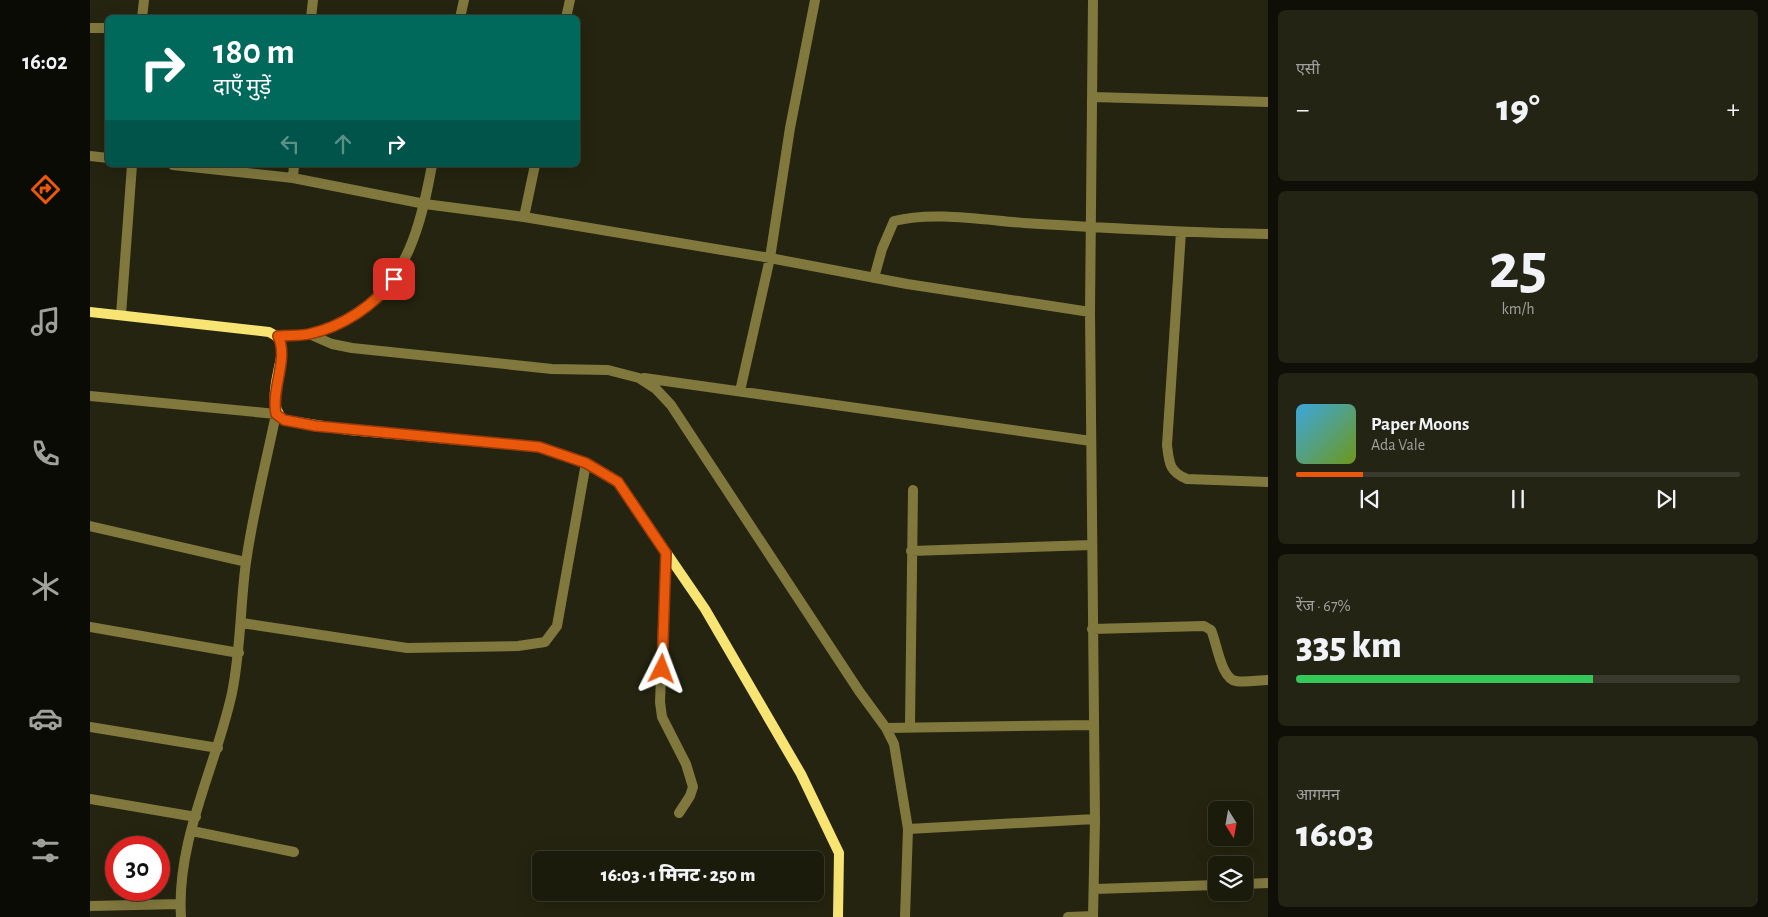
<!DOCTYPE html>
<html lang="hi">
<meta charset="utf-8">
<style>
body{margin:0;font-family:"Alegreya Sans","Noto Sans Devanagari",sans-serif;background:#242415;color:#f1f3f6;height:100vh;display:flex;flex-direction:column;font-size:19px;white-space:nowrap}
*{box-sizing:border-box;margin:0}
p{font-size:16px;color:#a0a19d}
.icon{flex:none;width:28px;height:28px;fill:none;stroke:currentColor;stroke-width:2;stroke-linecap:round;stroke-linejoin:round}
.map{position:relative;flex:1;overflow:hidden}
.details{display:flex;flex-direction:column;gap:10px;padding:10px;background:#0f0f07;width:500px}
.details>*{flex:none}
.banner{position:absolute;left:15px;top:15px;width:475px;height:152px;border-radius:8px;box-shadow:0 5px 20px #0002,0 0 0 1px #39392d;background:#00695c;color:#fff;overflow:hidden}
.needle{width:32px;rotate:169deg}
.fabs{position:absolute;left:1118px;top:801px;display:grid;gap:10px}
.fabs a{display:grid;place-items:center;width:45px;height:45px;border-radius:8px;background:#1b1b0c;box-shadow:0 5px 20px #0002,0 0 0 1px #39392d;font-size:25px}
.speed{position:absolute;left:15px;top:836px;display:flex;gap:10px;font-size:25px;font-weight:700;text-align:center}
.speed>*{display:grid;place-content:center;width:65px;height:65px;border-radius:50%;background:#1b1b0c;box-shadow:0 5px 20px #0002,0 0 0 1px #39392d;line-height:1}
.speed .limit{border:8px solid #d22;background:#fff;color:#111}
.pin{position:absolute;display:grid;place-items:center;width:42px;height:42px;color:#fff;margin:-21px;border-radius:10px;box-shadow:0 2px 8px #0006}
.me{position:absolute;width:55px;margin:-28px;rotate:3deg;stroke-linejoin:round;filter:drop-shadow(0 0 4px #0008)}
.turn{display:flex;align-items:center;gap:18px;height:105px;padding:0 25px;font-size:22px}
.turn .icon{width:65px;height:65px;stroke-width:2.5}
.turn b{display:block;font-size:35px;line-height:42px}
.lanes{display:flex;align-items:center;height:48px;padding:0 25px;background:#0003;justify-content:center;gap:25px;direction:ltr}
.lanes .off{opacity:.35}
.big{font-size:38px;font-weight:800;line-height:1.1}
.details .widget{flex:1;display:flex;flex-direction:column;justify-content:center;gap:8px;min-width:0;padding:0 18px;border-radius:8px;background:#242415}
.details .dial{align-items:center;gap:0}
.dial b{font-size:65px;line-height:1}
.song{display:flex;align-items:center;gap:15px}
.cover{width:60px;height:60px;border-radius:8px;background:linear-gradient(135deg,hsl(200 70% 55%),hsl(80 70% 35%))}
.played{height:5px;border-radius:2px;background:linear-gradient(90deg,#ea580c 15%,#39392d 15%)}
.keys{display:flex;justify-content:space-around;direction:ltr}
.heat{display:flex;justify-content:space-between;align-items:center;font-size:28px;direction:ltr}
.charge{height:8px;border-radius:4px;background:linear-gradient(90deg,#34c759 67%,#39392d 0)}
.trip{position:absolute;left:442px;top:851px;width:292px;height:50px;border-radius:8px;background:#1b1b0c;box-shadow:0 5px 20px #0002,0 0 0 1px #39392d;font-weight:800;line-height:50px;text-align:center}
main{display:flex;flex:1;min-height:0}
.menu{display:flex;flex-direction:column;width:90px;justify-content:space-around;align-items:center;background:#0b0b05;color:#a0a19d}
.menu .icon{width:35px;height:35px}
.menu .on{color:#ea580c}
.menu b{font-size:22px;color:#f1f3f6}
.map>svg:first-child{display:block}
</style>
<main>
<nav class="menu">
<b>16:02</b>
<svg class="icon on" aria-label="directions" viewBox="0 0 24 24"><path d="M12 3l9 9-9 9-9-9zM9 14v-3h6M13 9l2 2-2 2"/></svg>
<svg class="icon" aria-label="music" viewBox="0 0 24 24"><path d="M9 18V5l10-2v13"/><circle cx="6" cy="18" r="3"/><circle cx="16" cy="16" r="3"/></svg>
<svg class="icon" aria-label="phone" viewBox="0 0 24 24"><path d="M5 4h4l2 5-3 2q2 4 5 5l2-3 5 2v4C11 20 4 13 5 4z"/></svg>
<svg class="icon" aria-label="climate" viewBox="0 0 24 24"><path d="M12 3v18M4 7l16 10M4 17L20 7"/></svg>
<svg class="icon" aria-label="car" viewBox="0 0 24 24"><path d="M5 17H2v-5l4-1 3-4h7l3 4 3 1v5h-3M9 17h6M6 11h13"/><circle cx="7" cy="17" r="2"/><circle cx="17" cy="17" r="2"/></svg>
<svg class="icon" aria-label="filters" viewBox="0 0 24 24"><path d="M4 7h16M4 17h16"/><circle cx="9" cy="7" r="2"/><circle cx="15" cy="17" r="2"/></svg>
</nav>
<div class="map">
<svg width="1178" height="917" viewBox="0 0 1178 917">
<rect width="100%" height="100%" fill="#242410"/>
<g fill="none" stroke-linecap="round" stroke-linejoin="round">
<!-- minor -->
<path stroke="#81783e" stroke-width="10" d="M52,18L54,0
M221,18L223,0
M476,18L480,0
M0,28H18
M1003,97L1178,102
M0,156L18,158
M83,165L203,178L335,204L434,217L680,258L817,284L1000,312
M203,178L204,165
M434,217L445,165
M1091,232L1077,445C1079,462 1079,472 1097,479L1178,482
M784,278L792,249L804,221C843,211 894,220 934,223C1015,228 1096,233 1178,234
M31,315L42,165
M219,334L242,344L262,348L462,369L518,370L549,378L566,389L581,405L769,691L796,728L804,744L818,829L815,917
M554,378L1001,441
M650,391L680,258L700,128L725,0
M0,396L186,414C176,463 163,512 156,562C150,606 151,649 142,693C126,767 86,840 91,917
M0,526L156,562
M821,551L1002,545
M576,553L570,702L572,717L596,764L603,787L600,796L589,813
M152,623L317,648L428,646L455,642L467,626L496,463
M0,627L149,653
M1002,629L1114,626L1121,630C1127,643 1131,679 1146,681C1156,683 1168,680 1178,680
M820,726L823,490
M0,727L128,748
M796,728L1002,725
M0,799L106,817
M818,829L1005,819
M102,831L204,852
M1154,884L1178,883
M1005,889L1126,885
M0,906L90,904
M978,917L1003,916
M1003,917L1005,819L1000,312L1003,0"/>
<!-- tertiary -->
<path stroke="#81783e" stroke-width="10" d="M370,18L374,0
M188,336C198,335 209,336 218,334C234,332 251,323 264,315C318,280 331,225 342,165"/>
<!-- secondary -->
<path stroke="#f8e472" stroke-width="10" d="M0,312L179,332C189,337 192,341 192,352C189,373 176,405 194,420L259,430L449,447L496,463L528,482L615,609L711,774L749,853L748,917"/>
</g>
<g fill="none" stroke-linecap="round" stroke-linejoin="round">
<!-- route casing -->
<g stroke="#983908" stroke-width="12">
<path id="route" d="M304,279C285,305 252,327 219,334C210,336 198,335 188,336C199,359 181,388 186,414L194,420L226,426L449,447L496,463L528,482L576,553L572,669"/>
</g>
<!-- route -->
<use href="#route" stroke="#ea580c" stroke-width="9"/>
</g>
</svg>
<div class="fabs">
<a><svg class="needle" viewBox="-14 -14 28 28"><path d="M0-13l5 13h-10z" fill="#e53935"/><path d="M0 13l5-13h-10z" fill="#a0a19d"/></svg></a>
<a><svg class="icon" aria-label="layers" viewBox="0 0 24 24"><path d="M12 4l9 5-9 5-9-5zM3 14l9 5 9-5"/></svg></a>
</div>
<div class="speed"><div class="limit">30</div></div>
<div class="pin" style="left:304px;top:279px;background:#d93025"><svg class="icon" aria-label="arrive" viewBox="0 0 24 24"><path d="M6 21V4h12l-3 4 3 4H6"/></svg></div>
<svg class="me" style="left:572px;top:669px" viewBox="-20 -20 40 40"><path d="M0-17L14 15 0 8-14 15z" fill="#ea580c" stroke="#fff" stroke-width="4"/></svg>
<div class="trip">16:03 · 1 मिनट · 250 m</div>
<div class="banner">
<div class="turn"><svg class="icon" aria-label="right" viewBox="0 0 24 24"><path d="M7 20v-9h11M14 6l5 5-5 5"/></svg><div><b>180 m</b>दाएँ मुड़ें</div></div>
<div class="lanes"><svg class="icon off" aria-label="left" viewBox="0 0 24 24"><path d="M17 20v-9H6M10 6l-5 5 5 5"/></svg><svg class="icon off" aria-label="ahead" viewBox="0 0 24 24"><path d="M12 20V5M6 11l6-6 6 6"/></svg><svg class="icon" aria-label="right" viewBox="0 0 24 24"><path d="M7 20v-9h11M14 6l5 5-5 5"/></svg></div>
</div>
</div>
<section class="details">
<div class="widget"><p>एसी</p>
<div class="heat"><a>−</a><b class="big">19°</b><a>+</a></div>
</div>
<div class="widget dial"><b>25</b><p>km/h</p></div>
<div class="widget">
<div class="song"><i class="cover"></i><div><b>Paper Moons</b><p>Ada Vale</p></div></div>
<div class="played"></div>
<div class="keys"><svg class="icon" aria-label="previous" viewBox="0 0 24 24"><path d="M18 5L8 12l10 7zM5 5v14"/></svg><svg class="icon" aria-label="pause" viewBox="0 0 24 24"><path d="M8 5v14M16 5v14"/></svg><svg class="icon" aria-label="next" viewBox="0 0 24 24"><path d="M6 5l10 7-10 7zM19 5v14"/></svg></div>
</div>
<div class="widget"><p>रेंज · 67%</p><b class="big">335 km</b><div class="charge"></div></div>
<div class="widget"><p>आगमन</p><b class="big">16:03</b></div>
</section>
</main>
